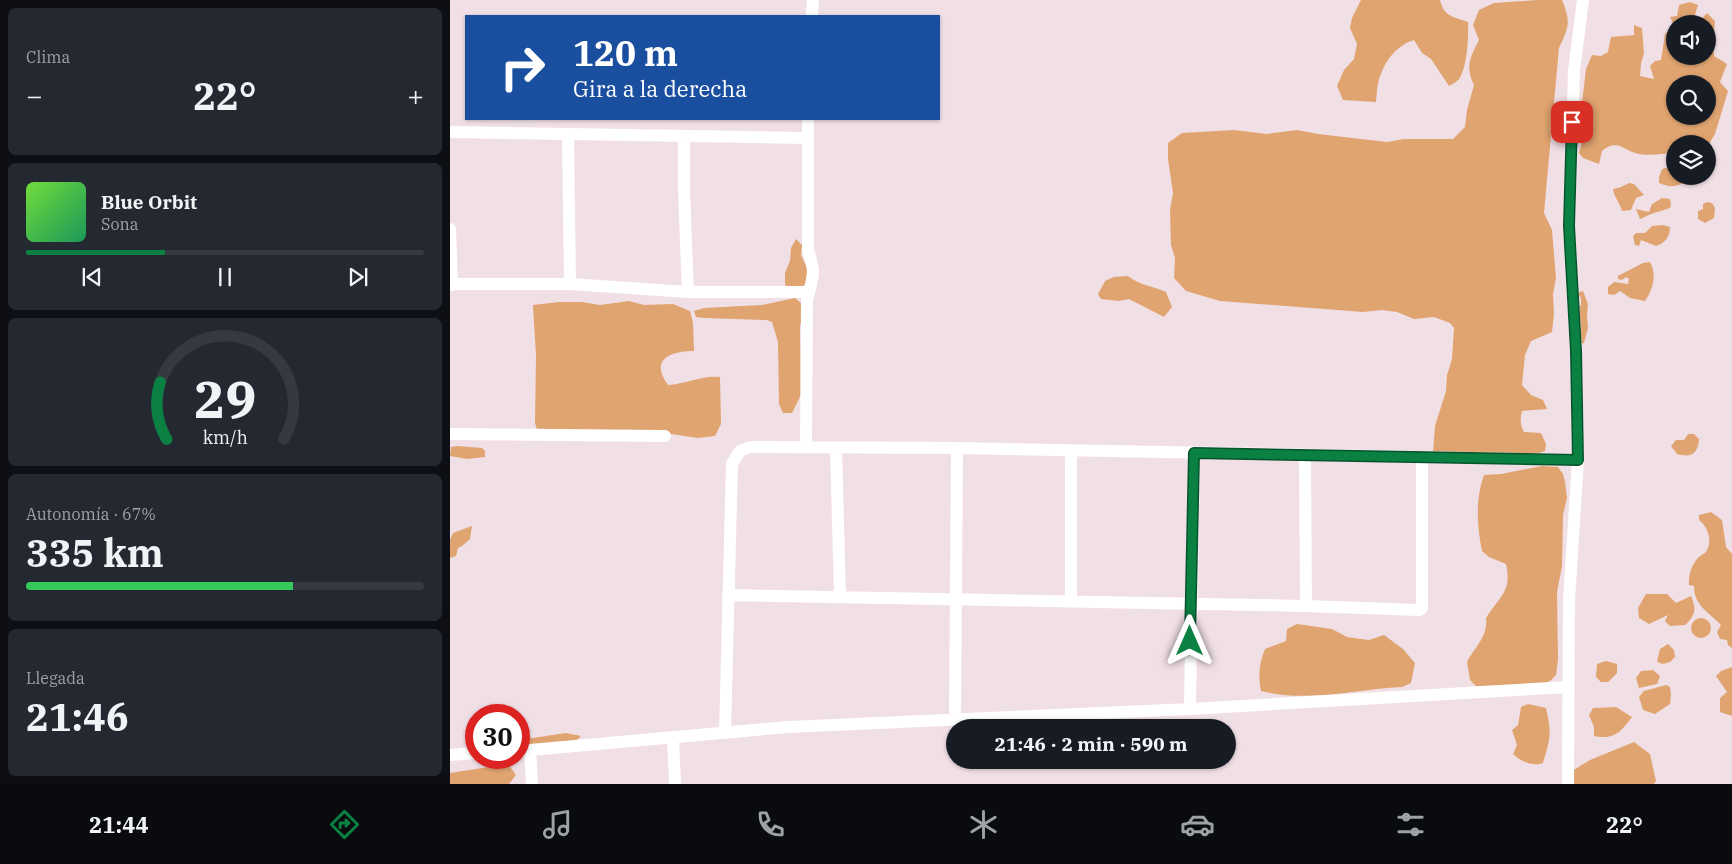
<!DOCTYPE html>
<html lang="es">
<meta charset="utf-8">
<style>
body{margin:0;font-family:"IBM Plex Serif",serif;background:#242831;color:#f1f3f6;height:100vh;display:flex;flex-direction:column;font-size:19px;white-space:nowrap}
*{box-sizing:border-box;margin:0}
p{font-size:16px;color:#9ea1a6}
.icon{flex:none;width:28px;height:28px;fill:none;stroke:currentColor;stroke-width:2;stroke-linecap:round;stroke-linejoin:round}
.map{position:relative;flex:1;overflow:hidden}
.sheet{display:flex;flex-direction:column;gap:8px;padding:8px;background:#0d0f14;width:450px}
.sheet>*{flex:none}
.guide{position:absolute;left:15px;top:15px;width:475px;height:105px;border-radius:0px;box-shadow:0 1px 4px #0004;background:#1a4fa0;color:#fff;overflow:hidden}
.tools{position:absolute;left:1216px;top:15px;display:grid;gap:10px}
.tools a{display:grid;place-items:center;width:50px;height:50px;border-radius:50%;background:#171b24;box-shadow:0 1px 4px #0004;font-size:25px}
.speed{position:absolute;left:15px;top:704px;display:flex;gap:10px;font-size:25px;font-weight:700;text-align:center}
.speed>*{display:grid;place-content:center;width:65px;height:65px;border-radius:50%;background:#171b24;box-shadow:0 1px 4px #0004;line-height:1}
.speed .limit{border:8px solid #d22;background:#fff;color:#111}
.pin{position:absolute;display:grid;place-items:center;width:42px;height:42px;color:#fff;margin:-21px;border-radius:10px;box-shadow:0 2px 8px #0006}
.me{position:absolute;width:55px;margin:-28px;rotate:0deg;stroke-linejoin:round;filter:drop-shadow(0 0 4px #0008)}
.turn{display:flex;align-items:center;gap:18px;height:105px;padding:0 25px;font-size:22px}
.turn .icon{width:65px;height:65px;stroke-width:2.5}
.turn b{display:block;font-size:35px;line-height:42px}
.big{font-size:38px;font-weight:700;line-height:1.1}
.sheet .tile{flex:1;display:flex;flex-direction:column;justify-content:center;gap:8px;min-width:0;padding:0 18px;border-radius:8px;background:#242831}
.sheet .dial{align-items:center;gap:0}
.dial svg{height:130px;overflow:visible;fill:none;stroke:#363941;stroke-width:7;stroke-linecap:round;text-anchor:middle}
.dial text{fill:#f1f3f6;stroke:none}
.song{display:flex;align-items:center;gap:15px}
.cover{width:60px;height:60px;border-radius:8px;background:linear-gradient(135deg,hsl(100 70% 55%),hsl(150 70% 35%))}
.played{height:5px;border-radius:2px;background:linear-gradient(90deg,#0b8043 35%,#363941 35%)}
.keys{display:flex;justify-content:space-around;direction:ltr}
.heat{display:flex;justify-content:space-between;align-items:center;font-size:28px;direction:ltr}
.charge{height:8px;border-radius:4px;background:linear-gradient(90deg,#34c759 67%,#363941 0)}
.trip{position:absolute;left:496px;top:719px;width:290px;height:50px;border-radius:25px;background:#171b24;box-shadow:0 1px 4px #0004;font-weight:700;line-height:50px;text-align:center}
.tabs{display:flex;height:80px;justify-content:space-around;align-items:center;background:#090b0e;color:#9ea1a6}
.tabs .icon{width:35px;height:35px}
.tabs .current{color:#0b8043}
.tabs b{font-size:22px;color:#f1f3f6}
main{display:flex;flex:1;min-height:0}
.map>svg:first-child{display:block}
</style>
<main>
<section class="sheet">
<div class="tile"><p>Clima</p>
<div class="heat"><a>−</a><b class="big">22°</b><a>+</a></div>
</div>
<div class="tile">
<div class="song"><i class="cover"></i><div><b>Blue Orbit</b><p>Sona</p></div></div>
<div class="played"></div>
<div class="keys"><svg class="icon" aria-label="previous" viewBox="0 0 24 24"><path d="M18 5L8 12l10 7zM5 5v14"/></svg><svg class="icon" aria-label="pause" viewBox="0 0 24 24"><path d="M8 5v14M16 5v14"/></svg><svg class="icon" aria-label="next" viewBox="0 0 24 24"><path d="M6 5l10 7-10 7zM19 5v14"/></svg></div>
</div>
<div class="tile dial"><svg viewBox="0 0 100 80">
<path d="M14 69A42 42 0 1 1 86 69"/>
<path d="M14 69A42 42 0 0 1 10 34" stroke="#0b8043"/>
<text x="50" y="56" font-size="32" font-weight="700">29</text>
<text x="50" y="72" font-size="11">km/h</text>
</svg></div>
<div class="tile"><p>Autonomía · 67%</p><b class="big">335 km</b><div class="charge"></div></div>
<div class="tile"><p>Llegada</p><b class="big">21:46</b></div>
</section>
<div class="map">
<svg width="1282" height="784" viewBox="0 0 1282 784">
<rect width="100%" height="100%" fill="#f1dfe6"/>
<!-- forest -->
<path fill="#e0a470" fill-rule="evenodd" d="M911,0H990C994,17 1004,17 1018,22C1019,35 1017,69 1009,79C1007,82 1002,84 999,86L981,59L972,53L964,40C949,44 936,59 931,74C927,82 927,93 926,102L893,100L887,86L894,70L904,59L907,44L900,28L902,18Z
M1087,0H1112C1121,22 1119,27 1109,48L1094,213L1102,230L1106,278L1103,294L1104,314L1102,332L1081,341L1075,355L1072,385L1081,395L1093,400L1097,409L1072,411C1070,418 1070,425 1074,432L1091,433L1096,444L1095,451L1078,457L983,453L985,426L996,391L997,375L1002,359L1004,328L1000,323L984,317L964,319L947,312L932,310L913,312L770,301L736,291L724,278L725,258L721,245L720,210L723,193L718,159V143L732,133L784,130L817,134L847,130L868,134L937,142L954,139H1003L1015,127L1017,110L1024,85C1015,67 1020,57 1029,40L1023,25L1029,10L1044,3Z
M1240,2L1248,5L1244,18L1248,23L1257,13L1265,21L1263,41L1264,56L1277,64L1270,82L1278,91L1265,134L1259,144H1225V152C1212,154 1202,156 1189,154C1173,151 1168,138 1152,151L1149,164L1133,158L1129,153L1132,142L1130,120L1136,69L1142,55L1151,56L1158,52L1161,37L1184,35V25L1192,28L1194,53L1191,64L1190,76L1204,79L1200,66L1205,61L1211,60L1215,34L1224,25L1220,17L1227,16L1229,5ZM1225,24H1258V56H1225ZM1225,84H1258V116H1225Z
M1225,165V176H1238V180C1228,187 1220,188 1209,183V177L1212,169Z
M1179,183L1184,184L1194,195L1186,198L1181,210L1172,211C1170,203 1164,197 1163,189L1171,187Z
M1212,198L1220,199L1221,204L1220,208L1201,214L1190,219L1186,209L1199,212L1202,204Z
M1257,202L1262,203L1265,208L1264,218L1255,223L1248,219V211L1253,209V204Z
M1213,225L1220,227C1220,237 1215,243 1206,246L1191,240L1189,246L1185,245L1183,236L1186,233H1195L1202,226Z
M346,239L352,245L351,255L358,270V283L345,291L335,285V273L340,261L341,248Z
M1200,262C1207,274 1203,290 1195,301L1180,298L1170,291L1164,295L1158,294V287L1164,282L1178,284L1179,279L1176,277L1172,280L1168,279V276L1193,263Z
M678,276C689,285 703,286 716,292L722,307L714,317L679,299L669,301L651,299L648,294L655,281L664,277Z
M1133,291L1138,304L1137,315L1138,328L1134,343L1127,345L1124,310L1131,305V298L1127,293Z
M345,298L352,304L353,315L350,327L351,395L342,413H333L329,404L328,342L322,322L317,320L255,318L246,317L244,311L254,308L312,305Z
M179,301L194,305L223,304L240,311L243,323L244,351C221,351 199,359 218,385C236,384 252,375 270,377L271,424L265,436L248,438L208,432L88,433L85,423L86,356L83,305L109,302H132L150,305Z
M1238,434H1244L1249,439C1248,454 1241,458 1227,454L1221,446L1226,440H1234Z
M8,446L32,448L35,451V457L17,459L0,456L1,447Z
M1092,466L1108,467L1113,474L1115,482L1117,498L1113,515L1112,566L1107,592L1108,659L1106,675L1100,681L1091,685L1026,686L1020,680L1017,662C1025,647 1038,637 1036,618C1050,596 1062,592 1056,564L1039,557L1032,551C1027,526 1025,499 1034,475L1051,474Z
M1261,512L1272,520L1276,547L1282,554V648L1278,645L1277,640L1270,639L1267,632L1271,625C1259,612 1244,606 1244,586L1239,585C1238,575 1242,563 1250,556C1252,555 1255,553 1256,552C1263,541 1258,527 1249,520V515Z
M22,526L20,539L12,546L8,548L6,556L0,558V540L3,533Z
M1196,594H1217L1226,603L1241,596C1247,609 1245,616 1235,625L1220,626L1215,621L1218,615L1199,624L1189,618L1188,608Z
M1241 628a10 10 0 1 1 20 0a10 10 0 1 1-20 0Z
M847,624L882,629L897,637L919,640L934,635L953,649L965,663L961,683L952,687C906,689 858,703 811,691C808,676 809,663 815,649L836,641L837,629Z
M1218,644L1224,650L1225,657L1220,662L1213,664L1207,662L1210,649Z
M1156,661L1167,664V673L1158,682H1151L1146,677L1147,664Z
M1282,667V716L1270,712V698L1277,692L1266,676L1271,671Z
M1203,670L1210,676L1207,684L1189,688L1186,678L1191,671Z
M1216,685L1220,687L1221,694L1220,704L1205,714L1193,710L1189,697L1194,691Z
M1078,704L1096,708C1098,718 1101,729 1099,740C1098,747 1095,755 1093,763C1083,767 1070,761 1063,754L1067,745L1062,730L1068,725L1071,707Z
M1166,707L1182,717C1171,732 1164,740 1144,736V727L1139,715L1143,708Z
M116,733L131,736L126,741L69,750V740Z
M1184,742L1200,754L1206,781L1204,784H1113L1122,771L1140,760Z
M58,764L66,775L59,784H0V773Z"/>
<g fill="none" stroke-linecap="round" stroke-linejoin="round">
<!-- street -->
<path stroke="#fff" stroke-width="12" d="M362,16L363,0
M0,132L357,138
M118,134L120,284
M234,136V190L238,292
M0,229L2,285
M0,284H120L238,292H359
M0,434L215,436
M356,447L357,300C363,276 366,274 358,250V119
M386,447L390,597
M621,451V601
M855,455L856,606
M278,595L856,606L969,610L972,608V457
M740,709L744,453
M505,720L507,448
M275,733L282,464L290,451L300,447L507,448L1128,460
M223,737L225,784
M80,750L82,784
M69,751L338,727L740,709L1118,687
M0,755L26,753
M1118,784L1119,600L1128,460L1126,351L1119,226L1124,71L1133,0"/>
</g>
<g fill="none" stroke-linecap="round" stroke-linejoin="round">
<!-- route casing -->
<g stroke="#07532c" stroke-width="12">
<path id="route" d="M740,641L744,453L1128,460L1126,351L1119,226L1122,122"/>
</g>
<!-- route -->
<use href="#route" stroke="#0b8043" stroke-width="9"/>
</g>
</svg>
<div class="tools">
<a><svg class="icon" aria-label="sound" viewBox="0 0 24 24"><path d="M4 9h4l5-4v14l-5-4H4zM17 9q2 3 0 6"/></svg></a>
<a><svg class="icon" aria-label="search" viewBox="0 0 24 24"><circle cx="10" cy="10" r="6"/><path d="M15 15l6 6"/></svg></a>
<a><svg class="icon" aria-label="layers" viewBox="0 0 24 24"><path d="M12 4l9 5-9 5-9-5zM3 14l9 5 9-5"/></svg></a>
</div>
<div class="speed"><div class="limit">30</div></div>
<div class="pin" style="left:1122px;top:122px;background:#d93025"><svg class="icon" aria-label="arrive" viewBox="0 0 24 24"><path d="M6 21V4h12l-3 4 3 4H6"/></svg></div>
<svg class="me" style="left:740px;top:641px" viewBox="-20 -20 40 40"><path d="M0-17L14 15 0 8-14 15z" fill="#0b8043" stroke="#fff" stroke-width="4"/></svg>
<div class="trip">21:46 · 2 min · 590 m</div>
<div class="guide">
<div class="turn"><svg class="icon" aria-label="right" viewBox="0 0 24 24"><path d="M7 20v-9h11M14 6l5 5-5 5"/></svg><div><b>120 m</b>Gira a la derecha</div></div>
</div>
</div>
</main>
<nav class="tabs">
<b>21:44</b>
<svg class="icon current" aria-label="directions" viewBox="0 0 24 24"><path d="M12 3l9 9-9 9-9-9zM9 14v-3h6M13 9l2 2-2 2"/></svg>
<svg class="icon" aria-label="music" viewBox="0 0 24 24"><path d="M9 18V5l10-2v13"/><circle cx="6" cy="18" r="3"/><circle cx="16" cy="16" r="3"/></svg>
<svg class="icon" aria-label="phone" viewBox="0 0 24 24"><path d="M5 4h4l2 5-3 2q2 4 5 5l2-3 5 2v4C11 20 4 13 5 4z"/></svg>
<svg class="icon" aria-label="climate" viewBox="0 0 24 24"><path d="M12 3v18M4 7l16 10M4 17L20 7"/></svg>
<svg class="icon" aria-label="car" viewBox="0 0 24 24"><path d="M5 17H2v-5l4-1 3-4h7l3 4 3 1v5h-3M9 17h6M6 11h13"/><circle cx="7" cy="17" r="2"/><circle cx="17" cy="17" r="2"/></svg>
<svg class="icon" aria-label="filters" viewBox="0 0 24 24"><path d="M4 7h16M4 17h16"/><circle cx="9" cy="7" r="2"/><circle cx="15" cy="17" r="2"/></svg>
<b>22°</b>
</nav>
